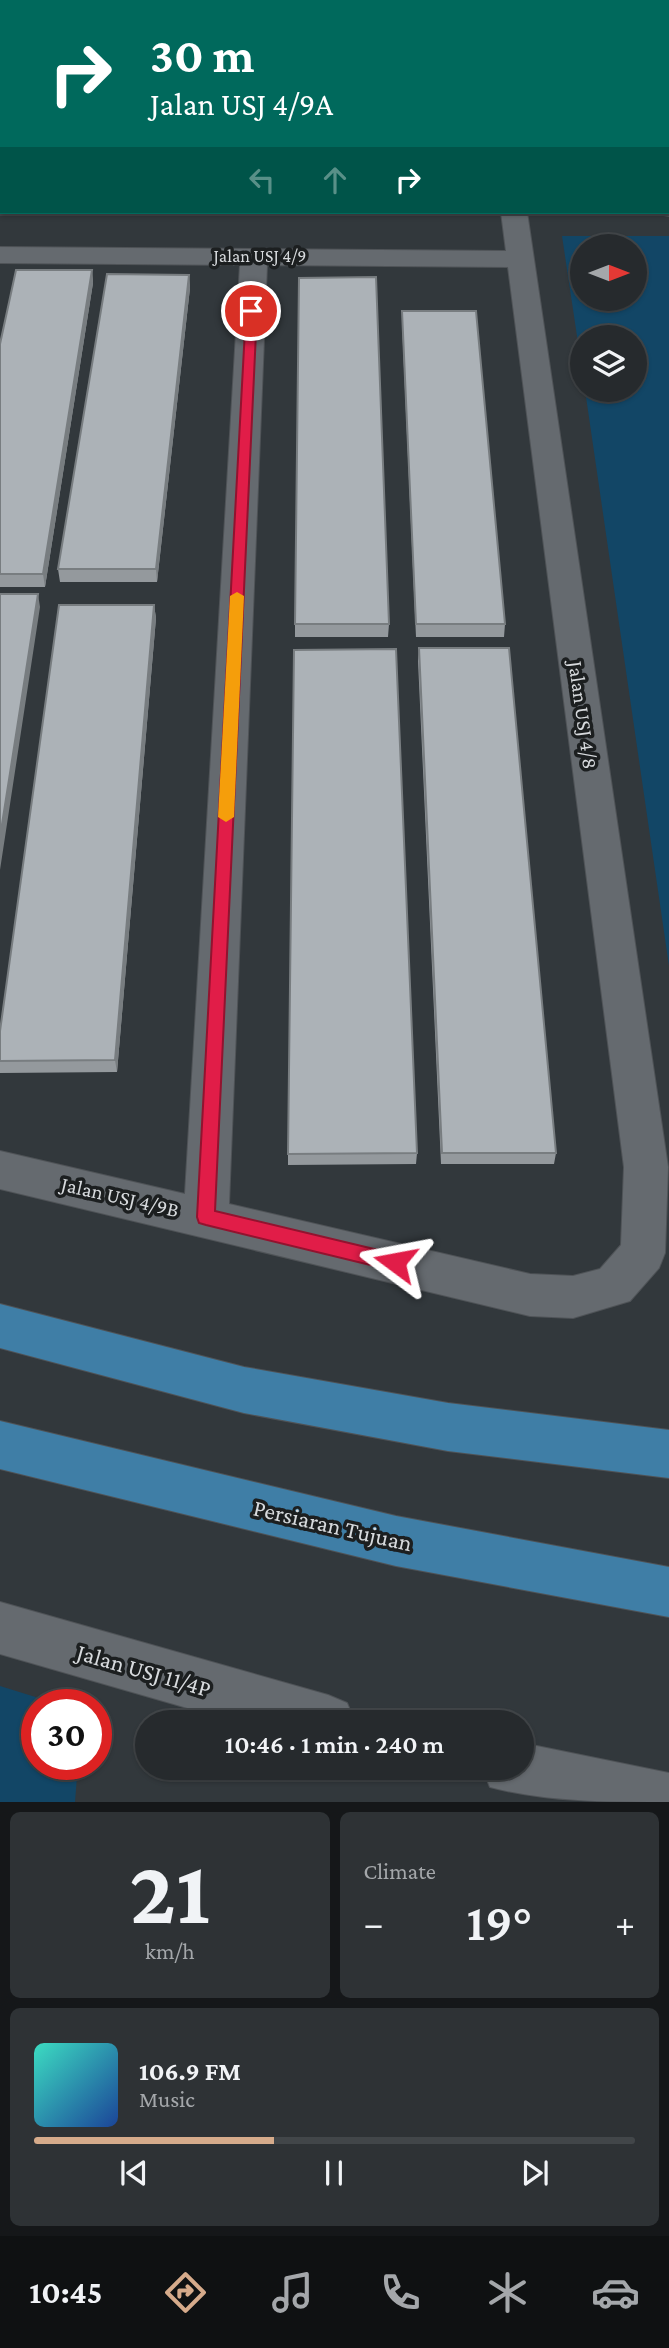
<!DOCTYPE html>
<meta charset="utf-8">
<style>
body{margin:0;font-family:"Crimson Pro",serif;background:#2e3235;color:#f1f3f6;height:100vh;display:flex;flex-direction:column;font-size:26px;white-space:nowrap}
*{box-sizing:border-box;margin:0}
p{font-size:23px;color:#a4a7aa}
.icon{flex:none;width:38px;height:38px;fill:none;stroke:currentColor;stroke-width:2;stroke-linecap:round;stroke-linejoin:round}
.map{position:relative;height:1802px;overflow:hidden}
.sheet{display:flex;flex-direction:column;gap:10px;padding:10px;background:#151719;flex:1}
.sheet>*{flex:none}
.top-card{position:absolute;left:0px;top:0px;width:670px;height:214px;box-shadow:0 2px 5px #0004,0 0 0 2px #424649;background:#00695c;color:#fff;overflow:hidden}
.needle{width:46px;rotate:90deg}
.tools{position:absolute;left:570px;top:234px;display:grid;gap:14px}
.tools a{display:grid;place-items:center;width:77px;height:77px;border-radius:50%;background:#262a2d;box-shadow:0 2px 5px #0004,0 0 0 2px #424649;font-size:35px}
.speed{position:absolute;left:21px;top:1689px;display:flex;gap:14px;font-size:35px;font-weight:700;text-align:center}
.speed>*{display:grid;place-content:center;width:91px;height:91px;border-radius:50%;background:#262a2d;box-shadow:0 2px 5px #0004,0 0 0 2px #424649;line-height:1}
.speed .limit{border:10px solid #d22;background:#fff;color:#111}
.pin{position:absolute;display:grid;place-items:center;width:60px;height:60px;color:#fff;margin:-30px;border:4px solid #fff;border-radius:50%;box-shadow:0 2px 7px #0007}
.me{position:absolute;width:77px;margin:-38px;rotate:283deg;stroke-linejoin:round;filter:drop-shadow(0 0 5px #0008)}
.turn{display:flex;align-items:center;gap:24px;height:147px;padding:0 35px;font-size:32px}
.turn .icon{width:91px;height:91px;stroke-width:2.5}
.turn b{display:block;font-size:49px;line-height:60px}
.lanes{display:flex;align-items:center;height:66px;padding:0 35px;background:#0003;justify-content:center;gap:35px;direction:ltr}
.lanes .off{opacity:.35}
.big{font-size:52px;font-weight:600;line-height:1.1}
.sheet .tile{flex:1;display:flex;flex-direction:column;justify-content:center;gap:10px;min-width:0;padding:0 24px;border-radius:10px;background:#2e3235}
.sheet .dial{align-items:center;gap:0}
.dial b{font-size:91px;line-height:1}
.song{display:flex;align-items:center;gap:21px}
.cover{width:84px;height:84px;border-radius:10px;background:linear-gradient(135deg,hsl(170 70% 55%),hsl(220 70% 35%))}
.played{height:7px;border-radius:4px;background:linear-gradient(90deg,#d6ab8b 40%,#424649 40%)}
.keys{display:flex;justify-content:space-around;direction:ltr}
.heat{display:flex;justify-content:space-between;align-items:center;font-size:38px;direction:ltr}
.sheet .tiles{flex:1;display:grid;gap:10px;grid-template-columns:1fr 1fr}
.tile:last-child{grid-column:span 2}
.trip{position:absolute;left:135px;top:1710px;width:399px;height:70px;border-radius:35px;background:#262a2d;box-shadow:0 2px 5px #0004,0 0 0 2px #424649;font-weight:600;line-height:70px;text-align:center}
.menu{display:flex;height:112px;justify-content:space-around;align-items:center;background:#0f1112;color:#a4a7aa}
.menu .icon{width:49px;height:49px}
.menu .on{color:#d6ab8b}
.menu b{font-size:32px;color:#f1f3f6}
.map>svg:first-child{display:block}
</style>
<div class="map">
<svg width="669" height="1802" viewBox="0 0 669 1802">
<rect width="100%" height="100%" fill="#32383c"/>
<!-- green -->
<path fill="#124666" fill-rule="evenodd" d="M562,236H669V966L585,390H635V338H583V376ZM583,247H635V299H583Z
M0,1686L58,1704H37V1764H78L75,1802H0Z"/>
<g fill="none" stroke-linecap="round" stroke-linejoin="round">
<!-- minor casing -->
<g stroke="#4f5357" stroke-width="2">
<path id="minor" d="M121,0H143V2H121Z
M315,0H337V2H315Z
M512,0H534V2H512Z
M0,51H2V65H0Z
M668,52H669V66H668Z
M0,165H2V181H0Z
M668,165H669V181H668Z
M0,199L2,212L11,213L0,215Z
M668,200L669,216L659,214L668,212Z
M501,212H527L668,1167L665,1253L659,1268L630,1301L573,1318L530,1316L0,1189V1151L185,1194L240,265L0,263V247L506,251ZM267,265L508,267L624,1167L621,1245L600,1269L573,1276L530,1274L229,1204Z
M0,1602L328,1695L347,1703L355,1722H236L0,1654Z
M522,1743L669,1773V1802C610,1802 546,1802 490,1787L482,1768H522Z"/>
</g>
<!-- major casing -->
<g stroke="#4f5357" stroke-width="2">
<path id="major" d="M0,1304L244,1367L448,1403L669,1430V1478L448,1451L244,1413L0,1348Z
M0,1421L396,1516L669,1567V1617L396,1566L0,1469Z"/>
</g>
<!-- minor -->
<use href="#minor" fill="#656a6f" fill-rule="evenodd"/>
<!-- major -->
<use href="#major" fill="#3f7ea6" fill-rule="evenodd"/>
</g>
<!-- wall -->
<path fill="#94999d" d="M0,0H26V2H2V33H0Z
M0,69H2V144H0Z
M92,270L93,283L45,587H0V344Z
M189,275L190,288L157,582H60L58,569Z
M402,311L505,624L504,637H416L402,324Z
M154,605L156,618L117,1072L0,1073V1061Z
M295,624H389L388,637H295Z
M419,648L556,1153L554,1164H441L418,661Z
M417,1153L416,1164L288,1165V1154Z"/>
<!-- shaded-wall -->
<path fill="#787d80" d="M92,270L93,283L45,587L43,574Z
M189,275L190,288L157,582L156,569Z
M38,594L40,607L0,870V837Z
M154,605L156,618L117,1072L115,1060Z"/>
<!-- building -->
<path fill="#acb2b7" stroke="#787d80" stroke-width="2" d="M0,0H21V2H2V21H0Z
M35,0H85V2H35Z
M166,0H220V2H166Z
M234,0H281V2H233Z
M363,0H418L419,2H363Z
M432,0H480V2H432Z
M564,0H619L620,2H564Z
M632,0H669V18L668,2H633Z
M668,64H669V98H668Z
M0,69H2V98H0Z
M0,103H2V131H0Z
M16,270H92L43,574H0V344Z
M107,274L189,275L156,569H58Z
M376,277L389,624H295L299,278Z
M402,311H476L505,624H416Z
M0,594H38L0,837Z
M59,605H154L115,1060L0,1061V1031Z
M419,648H509L556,1153H442Z
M396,649L417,1153L288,1154L294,650Z"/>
<!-- route -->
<path fill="#e11d48" stroke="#92132f" stroke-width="2" d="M251,307L257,311L215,1211L395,1254L402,1256L404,1262L402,1268L395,1271L206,1225L199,1223L197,1217L246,311Z"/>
<!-- slow -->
<path fill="#f59e0b" d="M237,592L244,596L234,817L226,822L218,817L230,596Z"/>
<g text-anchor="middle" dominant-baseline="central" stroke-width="7" stroke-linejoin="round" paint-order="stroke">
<!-- far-street labels -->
<g font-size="18" fill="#d7dadd" stroke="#1c1f20">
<text x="260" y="256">Jalan USJ 4/9</text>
</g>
<!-- street labels -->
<g font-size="21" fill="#d7dadd" stroke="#1c1f20">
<text transform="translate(583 715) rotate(82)">Jalan USJ 4/8</text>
<text transform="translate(120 1197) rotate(13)">Jalan USJ 4/9B</text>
</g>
<!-- near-street labels -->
<g font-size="24" fill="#d7dadd" stroke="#1c1f20">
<text transform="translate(333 1525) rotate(13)">Persiaran Tujuan</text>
<text transform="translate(144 1670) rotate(16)">Jalan USJ 11/4P</text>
</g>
</g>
</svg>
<div class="tools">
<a><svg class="needle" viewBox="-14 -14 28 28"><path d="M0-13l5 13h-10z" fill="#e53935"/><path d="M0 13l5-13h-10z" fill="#a4a7aa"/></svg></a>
<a><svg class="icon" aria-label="layers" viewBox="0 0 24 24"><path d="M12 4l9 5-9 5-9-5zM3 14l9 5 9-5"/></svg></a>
</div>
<div class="speed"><div class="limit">30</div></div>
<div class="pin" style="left:251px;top:311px;background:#d93025"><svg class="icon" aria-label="arrive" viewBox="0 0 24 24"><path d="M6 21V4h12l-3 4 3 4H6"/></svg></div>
<svg class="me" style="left:395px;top:1262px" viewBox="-20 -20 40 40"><path d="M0-17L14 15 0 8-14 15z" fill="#e11d48" stroke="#fff" stroke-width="4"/></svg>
<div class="trip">10:46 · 1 min · 240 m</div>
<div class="top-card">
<div class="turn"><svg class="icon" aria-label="right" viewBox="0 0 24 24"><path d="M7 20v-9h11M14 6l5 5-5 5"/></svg><div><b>30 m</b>Jalan USJ 4/9A</div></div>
<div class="lanes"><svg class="icon off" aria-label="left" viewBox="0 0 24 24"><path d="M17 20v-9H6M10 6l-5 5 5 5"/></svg><svg class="icon off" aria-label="ahead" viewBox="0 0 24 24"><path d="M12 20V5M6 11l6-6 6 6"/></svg><svg class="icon" aria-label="right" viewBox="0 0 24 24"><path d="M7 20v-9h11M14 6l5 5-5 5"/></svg></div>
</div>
</div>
<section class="sheet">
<div class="tiles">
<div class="tile dial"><b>21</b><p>km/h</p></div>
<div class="tile"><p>Climate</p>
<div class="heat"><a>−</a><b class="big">19°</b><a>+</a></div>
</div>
<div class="tile">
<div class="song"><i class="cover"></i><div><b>106.9 FM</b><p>Music</p></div></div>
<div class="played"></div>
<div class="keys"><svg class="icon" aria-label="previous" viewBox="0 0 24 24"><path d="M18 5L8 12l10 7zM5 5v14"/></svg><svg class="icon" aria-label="pause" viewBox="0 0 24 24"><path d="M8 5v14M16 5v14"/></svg><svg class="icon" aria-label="next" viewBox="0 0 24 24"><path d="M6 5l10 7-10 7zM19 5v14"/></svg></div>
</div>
</div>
</section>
<nav class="menu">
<b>10:45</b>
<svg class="icon on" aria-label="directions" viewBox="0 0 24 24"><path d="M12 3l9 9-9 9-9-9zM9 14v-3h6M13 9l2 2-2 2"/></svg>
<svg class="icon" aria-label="music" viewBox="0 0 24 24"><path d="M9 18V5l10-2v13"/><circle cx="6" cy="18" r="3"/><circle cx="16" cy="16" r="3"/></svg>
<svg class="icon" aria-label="phone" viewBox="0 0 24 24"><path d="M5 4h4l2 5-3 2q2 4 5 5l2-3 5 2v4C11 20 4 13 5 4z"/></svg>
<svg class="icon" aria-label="climate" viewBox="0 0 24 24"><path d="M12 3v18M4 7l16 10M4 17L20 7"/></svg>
<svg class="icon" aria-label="car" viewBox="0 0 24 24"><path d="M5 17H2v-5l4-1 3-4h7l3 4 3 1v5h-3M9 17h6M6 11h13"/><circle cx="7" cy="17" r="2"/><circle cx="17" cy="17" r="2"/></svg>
</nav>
